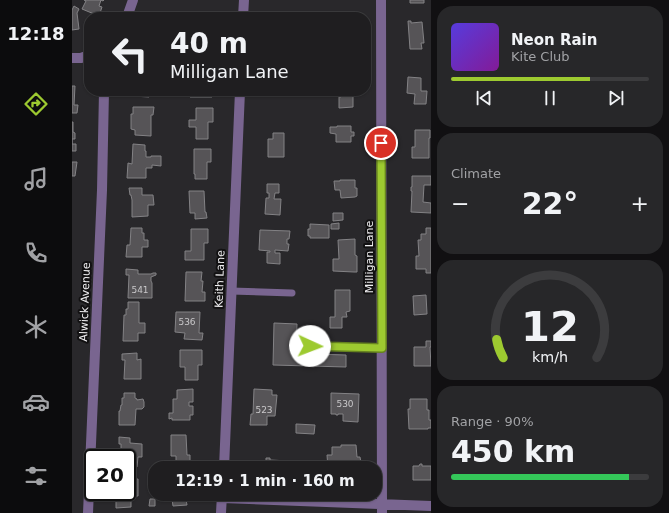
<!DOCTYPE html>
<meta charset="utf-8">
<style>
body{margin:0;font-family:"DejaVu Sans",sans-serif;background:#272729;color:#f1f3f6;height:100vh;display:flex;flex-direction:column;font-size:15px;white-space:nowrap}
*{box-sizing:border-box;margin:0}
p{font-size:13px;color:#a1a2a5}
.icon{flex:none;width:22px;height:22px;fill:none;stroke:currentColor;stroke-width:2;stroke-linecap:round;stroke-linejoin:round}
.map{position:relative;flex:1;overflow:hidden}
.side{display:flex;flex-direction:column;gap:6px;padding:6px;background:#111012;width:238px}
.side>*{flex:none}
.guide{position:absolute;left:12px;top:12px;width:287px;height:84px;border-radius:16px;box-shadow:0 1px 3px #0004,0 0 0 1px #3c3c3e;background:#1f1e20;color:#f1f3f6;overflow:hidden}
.speed{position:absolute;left:12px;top:449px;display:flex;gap:8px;font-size:20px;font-weight:700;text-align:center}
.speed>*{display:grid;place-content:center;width:52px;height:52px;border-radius:50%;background:#1f1e20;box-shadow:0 1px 3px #0004,0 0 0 1px #3c3c3e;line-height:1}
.speed .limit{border:2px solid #111;border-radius:6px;background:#fff;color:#111}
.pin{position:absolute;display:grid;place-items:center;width:34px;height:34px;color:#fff;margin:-17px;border:2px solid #fff;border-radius:50%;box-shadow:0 1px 4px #0007}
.me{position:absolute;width:44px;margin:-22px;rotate:92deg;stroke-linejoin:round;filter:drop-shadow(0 0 3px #0008)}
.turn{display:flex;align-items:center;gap:14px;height:84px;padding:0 20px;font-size:18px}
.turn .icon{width:52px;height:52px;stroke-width:2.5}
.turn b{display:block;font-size:28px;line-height:34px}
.big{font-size:30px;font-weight:800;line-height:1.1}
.side .widget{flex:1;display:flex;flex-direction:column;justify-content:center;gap:6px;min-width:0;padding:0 14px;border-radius:16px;background:#272729}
.side .dial{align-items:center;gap:0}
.dial svg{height:104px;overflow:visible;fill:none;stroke:#3c3c3e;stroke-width:7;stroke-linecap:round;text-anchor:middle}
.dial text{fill:#f1f3f6;stroke:none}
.song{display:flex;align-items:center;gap:12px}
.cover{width:48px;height:48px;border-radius:6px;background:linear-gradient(135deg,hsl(250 70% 55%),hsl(290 70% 35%))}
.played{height:4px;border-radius:2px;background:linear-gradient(90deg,#9dca30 70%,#3c3c3e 70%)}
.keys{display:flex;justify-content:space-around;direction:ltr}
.heat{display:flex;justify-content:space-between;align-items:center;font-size:22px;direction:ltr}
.charge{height:6px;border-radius:3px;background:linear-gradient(90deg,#34c759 90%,#3c3c3e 0)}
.trip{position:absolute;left:76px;top:461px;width:234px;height:40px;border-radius:16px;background:#1f1e20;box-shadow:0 1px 3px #0004,0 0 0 1px #3c3c3e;font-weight:800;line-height:40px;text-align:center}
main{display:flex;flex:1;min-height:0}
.menu{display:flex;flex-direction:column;width:72px;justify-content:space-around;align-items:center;background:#0c0c0d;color:#a1a2a5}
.menu .icon{width:28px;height:28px}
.menu .selected{color:#9dca30}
.menu b{font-size:18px;color:#f1f3f6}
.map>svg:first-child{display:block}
</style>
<main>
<nav class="menu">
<b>12:18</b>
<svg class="icon selected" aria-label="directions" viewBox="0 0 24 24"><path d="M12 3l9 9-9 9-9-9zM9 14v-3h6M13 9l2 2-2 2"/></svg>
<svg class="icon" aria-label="music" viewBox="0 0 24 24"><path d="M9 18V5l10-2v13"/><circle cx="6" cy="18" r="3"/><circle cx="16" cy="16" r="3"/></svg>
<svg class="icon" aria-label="phone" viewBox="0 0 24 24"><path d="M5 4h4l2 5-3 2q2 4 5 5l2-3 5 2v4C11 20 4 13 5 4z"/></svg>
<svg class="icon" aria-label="climate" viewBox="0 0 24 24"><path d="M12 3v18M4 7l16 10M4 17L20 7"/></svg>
<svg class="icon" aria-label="car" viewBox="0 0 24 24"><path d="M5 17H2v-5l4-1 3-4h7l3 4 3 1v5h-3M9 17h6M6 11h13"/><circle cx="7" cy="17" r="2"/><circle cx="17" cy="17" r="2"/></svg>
<svg class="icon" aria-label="filters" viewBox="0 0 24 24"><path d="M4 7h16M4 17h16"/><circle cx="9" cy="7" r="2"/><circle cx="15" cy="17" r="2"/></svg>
</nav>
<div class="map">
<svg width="359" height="513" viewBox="0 0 359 513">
<rect width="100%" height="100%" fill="#29282b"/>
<!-- building -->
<path fill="#565457" stroke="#838285" d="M12,0H32L31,1L29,0L27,6L30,7L27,16L10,9L14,1Z
M338,0H352V3H338Z
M2,6L7,9L5,13L7,29L0,30V10Z
M336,21H339V23L350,22L352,43H349L350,49H338Z
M336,77L349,78V91H355L354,104H342L343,94L335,93Z
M0,86H3L2,105H6L5,113H0Z
M61,91H77V97L61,96Z
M115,91H140V97H118V92Z
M198,91H219V93L198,94Z
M262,91H279L280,96H281V107L267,108V97H269V91Z
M61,107H82L81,115H79V136L63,135V130L59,129V114H61Z
M124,108H141V122H136V139H124V127H117V120H124Z
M0,122H1V132L3,133V139H0V144H4V151H0Z
M265,126H279V132H282V136H279V142H264V134L258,133V127H265Z
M343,130H358V138H357V158H340V147H343Z
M201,133H212V157H196V139H201Z
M61,144L73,145V151H74V157H79V156H89V166L80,165V168H74V178H55L56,163L60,164Z
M122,149H139V162H135V179H123V174H122Z
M0,162H5L3,176H0Z
M340,176H359V185H352L351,202L359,203V213L339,212L340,191H339V187H340Z
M268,180H283V188H285V196L283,197L269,198L268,190H263L262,181H268Z
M195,184H207V193H203L202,199H209L208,215L193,214L194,198H197V193H195Z
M57,188H70V195H81L82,205H76V216L60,217V200L59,195H58Z
M117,191H132L133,212H134L135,218L123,219V213H118Z
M261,213H271V220L261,221Z
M267,223V229H259V224Z
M238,224L257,225V238H238V236H236V229H238Z
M59,228H70V233H72V240H76V247H70V257H54L55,245H58Z
M354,228H359V273H354V269H344V256H347L346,240H349V234H354Z
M119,229H136V243H132V260H113V251H119Z
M188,230L218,231L217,239H215V244H217L216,251L203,250V253H208V264L195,263V252H198V251L187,250Z
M283,239V255L285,256V272H282L261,271V259H267L266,240Z
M54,269L66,270V274H79L81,273H84V275L79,277V281L80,283V298H56L57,275H54Z
M114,272H130L129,281H131L130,292H133V301H113Z
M263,290H278V311L274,312L275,317H270V328H258V317H263Z
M354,295L355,314L342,315L341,296Z
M56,302H67V323H73V333H66V341H51L52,315H54V309H56Z
M104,312H128L127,333H131L130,340L112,339L113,333L103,332Z
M202,323L225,324L224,352L241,353V354L274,355V367L201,365Z
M354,341H359V347H358L359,366H342V347H354Z
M108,350H130V365H126V380H113V367H108Z
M65,353V360L69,359V379H52L53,360H50V354Z
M121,389V402H117V406H121V415H118V420H100V418L97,419V413H101V399H105V390Z
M182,389L200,390V395H205L203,416H195V425H178L179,414H181Z
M52,393H63V398L65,399V400L71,399L72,402V407L70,409H64L63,425H47V411H48L49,405H50V398H52Z
M259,393L287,394L286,422L271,421V414H266V415H264V414H259Z
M338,399H355V410H357V420H359V428H356V429H337L336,409H338Z
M224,424L243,425L242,434L224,433Z
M99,435H114L115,455H118V461H104V456H99Z
M47,437L58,438V443L70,444V457H66L65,467H55V458H49V444H47Z
M269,445H284L285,457H288L289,463H283V468H256L255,455H260V447H269Z
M194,458H198V460L217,461V468H194Z
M348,464H350V466H359V480H341V466H347Z
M55,477H61V481H62V479H66V496H59V507L44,508V495H47V492H55Z
M94,494H113L115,505L101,506L100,499L95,500Z
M78,499H83V506H77Z"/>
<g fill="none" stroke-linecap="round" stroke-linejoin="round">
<!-- service -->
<path stroke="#796590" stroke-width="7" d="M159,291L220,293
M238,345L309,348"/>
<!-- minor -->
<path stroke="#796590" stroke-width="10" d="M309,0L310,513
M55,17L61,0
M171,17L172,0
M0,58H9L17,55
M152,468L168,91
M150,498L359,506
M16,513L30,190L32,91
M149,513L150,494"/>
</g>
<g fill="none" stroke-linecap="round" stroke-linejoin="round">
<!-- route casing -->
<g stroke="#66831f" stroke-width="10">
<path id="route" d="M238,346L310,348L309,143"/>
</g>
<!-- route -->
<use href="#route" stroke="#9dca30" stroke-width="7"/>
</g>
<g text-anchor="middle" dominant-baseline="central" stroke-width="4" stroke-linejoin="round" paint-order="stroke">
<!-- number labels -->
<g font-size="9" fill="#c9c8ca">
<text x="68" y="290">541</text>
<text x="115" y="322">536</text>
<text x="273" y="404">530</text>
<text x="192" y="410">523</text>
</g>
<!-- street labels -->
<g font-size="11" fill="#efeef0" stroke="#121112">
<text transform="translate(297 257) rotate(-90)">Milligan Lane</text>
<text transform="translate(148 279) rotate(-88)">Keith Lane</text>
<text transform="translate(13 302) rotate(-88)">Alwick Avenue</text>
</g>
</g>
</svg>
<div class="speed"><div class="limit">20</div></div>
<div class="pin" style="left:309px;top:143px;background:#d93025"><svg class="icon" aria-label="arrive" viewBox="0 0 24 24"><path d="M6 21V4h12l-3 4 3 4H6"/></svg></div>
<svg class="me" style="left:238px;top:346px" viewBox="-20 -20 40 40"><circle r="19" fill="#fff"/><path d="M0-13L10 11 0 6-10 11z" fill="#9dca30"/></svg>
<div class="trip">12:19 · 1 min · 160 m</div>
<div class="guide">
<div class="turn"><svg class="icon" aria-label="left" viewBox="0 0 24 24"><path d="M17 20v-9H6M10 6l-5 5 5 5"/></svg><div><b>40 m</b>Milligan Lane</div></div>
</div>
</div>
<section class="side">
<div class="widget">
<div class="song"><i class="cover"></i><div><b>Neon Rain</b><p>Kite Club</p></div></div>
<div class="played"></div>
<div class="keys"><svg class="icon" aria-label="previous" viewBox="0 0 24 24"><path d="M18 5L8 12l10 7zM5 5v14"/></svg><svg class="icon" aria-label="pause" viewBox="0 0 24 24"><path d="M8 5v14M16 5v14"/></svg><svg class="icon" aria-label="next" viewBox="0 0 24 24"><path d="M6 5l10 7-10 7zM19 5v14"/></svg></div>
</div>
<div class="widget"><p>Climate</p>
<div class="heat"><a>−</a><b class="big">22°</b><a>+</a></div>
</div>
<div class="widget dial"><svg viewBox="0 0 100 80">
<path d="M14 69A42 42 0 1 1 86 69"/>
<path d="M14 69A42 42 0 0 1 9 55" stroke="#9dca30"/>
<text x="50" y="56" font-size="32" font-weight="700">12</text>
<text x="50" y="72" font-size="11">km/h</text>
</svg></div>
<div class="widget"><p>Range · 90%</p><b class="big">450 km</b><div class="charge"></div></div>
</section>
</main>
